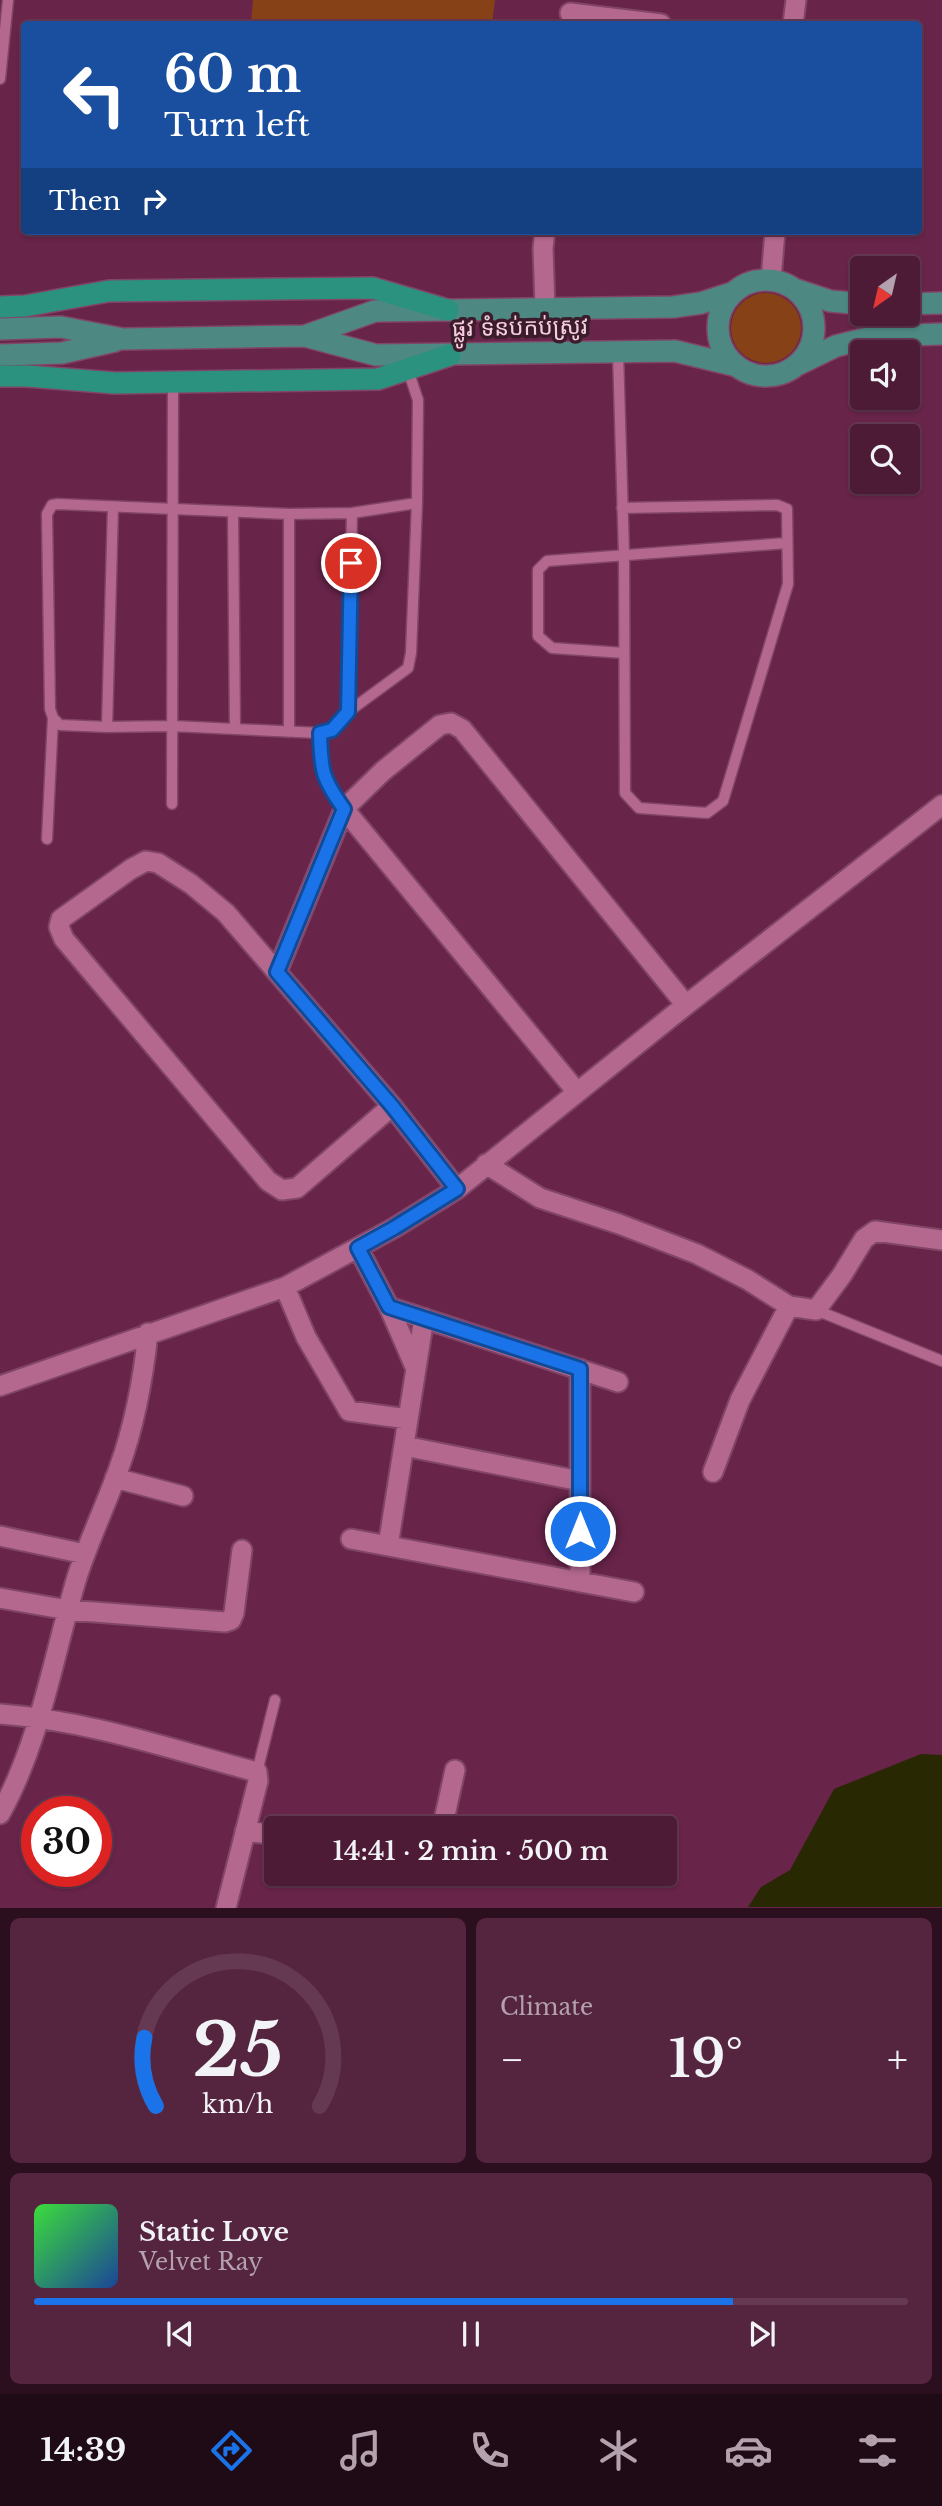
<!DOCTYPE html>
<meta charset="utf-8">
<style>
body{margin:0;font-family:"Libre Baskerville","Noto Sans Khmer",serif;background:#55243f;color:#f1f3f6;height:100vh;display:flex;flex-direction:column;font-size:26px;white-space:nowrap}
*{box-sizing:border-box;margin:0}
p{font-size:23px;color:#b3a1ad}
.icon{flex:none;width:38px;height:38px;fill:none;stroke:currentColor;stroke-width:2;stroke-linecap:round;stroke-linejoin:round}
.map{position:relative;height:1908px;overflow:hidden}
.sheet{display:flex;flex-direction:column;gap:10px;padding:10px;background:#2b0f1e;flex:1}
.sheet>*{flex:none}
.banner{position:absolute;left:21px;top:21px;width:901px;height:214px;border-radius:7px;box-shadow:0 2px 5px #0004,0 0 0 2px #653952;background:#1a4fa0;color:#fff;overflow:hidden}
.needle{width:46px;rotate:214deg}
.controls{position:absolute;left:850px;top:256px;display:grid;gap:14px}
.controls a{display:grid;place-items:center;width:70px;height:70px;border-radius:7px;background:#4e1b37;box-shadow:0 2px 5px #0004,0 0 0 2px #653952;font-size:35px}
.speed{position:absolute;left:21px;top:1796px;display:flex;gap:14px;font-size:35px;font-weight:700;text-align:center}
.speed>*{display:grid;place-content:center;width:91px;height:91px;border-radius:50%;background:#4e1b37;box-shadow:0 2px 5px #0004,0 0 0 2px #653952;line-height:1}
.speed .limit{border:10px solid #d22;background:#fff;color:#111}
.pin{position:absolute;display:grid;place-items:center;width:60px;height:60px;color:#fff;margin:-30px;border:4px solid #fff;border-radius:50%;box-shadow:0 2px 7px #0007}
.me{position:absolute;width:77px;margin:-38px;rotate:0deg;stroke-linejoin:round;filter:drop-shadow(0 0 5px #0008)}
.turn{display:flex;align-items:center;gap:24px;height:147px;padding:0 28px;font-size:32px}
.turn .icon{width:91px;height:91px;stroke-width:2.5}
.turn b{display:block;font-size:49px;line-height:60px}
.then{display:flex;align-items:center;height:66px;padding:0 28px;background:#0003;gap:14px;font-size:26px}
.big{font-size:52px;font-weight:600;line-height:1.1}
.sheet .widget{flex:1;display:flex;flex-direction:column;justify-content:center;gap:10px;min-width:0;padding:0 24px;border-radius:10px;background:#55243f}
.sheet .dial{align-items:center;gap:0}
.dial svg{height:182px;overflow:visible;fill:none;stroke:#653952;stroke-width:7;stroke-linecap:round;text-anchor:middle}
.dial text{fill:#f1f3f6;stroke:none}
.song{display:flex;align-items:center;gap:21px}
.cover{width:84px;height:84px;border-radius:10px;background:linear-gradient(135deg,hsl(120 70% 55%),hsl(220 70% 35%))}
.played{height:7px;border-radius:4px;background:linear-gradient(90deg,#1a73e8 80%,#653952 80%)}
.keys{display:flex;justify-content:space-around;direction:ltr}
.heat{display:flex;justify-content:space-between;align-items:center;font-size:38px;direction:ltr}
.sheet .tiles{flex:1;display:grid;gap:10px;grid-template-columns:1fr 1fr}
.widget:last-child{grid-column:span 2}
.trip{position:absolute;left:264px;top:1816px;width:413px;height:70px;border-radius:7px;background:#4e1b37;box-shadow:0 2px 5px #0004,0 0 0 2px #653952;font-weight:600;line-height:70px;text-align:center}
.tab-bar{display:flex;height:112px;justify-content:space-around;align-items:center;background:#1f0b16;color:#b3a1ad}
.tab-bar .icon{width:49px;height:49px}
.tab-bar .selected{color:#1a73e8}
.tab-bar b{font-size:32px;color:#f1f3f6}
.map>svg:first-child{display:block}
</style>
<div class="map">
<svg width="942" height="1908" viewBox="0 0 942 1908">
<rect width="100%" height="100%" fill="#682449"/>
<!-- green -->
<path fill="#864216" d="M253,0H495L492,24H251Z
M731 328a35 35 0 1 1 70 0a35 35 0 1 1-70 0Z"/>
<!-- water -->
<path fill="#282803" d="M921,1754L942,1755V1907H748L761,1887L790,1870L834,1789Z"/>
<g fill="none" stroke-linecap="round" stroke-linejoin="round">
<!-- service casing -->
<g stroke="#814568" stroke-width="13">
<path id="service" d="M0,79L8,0
M618,352L624,554L625,793L639,808L707,813L723,801L788,584L787,509L777,505L622,508
M233,513L235,729
M352,513L348,712L332,730L320,733L172,726L107,727L60,725L53,718L50,709L47,514L52,505L58,504L289,514L352,513L417,503
M624,653L552,648L538,636V570L547,561L787,543
M348,712L408,668L411,653L417,503L418,400L408,370
M107,727L113,507
M289,732V514
M320,733C321,771 322,778 344,809
M172,804L173,383
M47,839L53,718
M816,1310L942,1361
M257,1772L275,1700"/>
</g>
<!-- minor casing -->
<g stroke="#814568" stroke-width="23">
<path id="minor" d="M570,13L661,24
M793,24L796,0
M771,280L775,231
M545,308L543,248L545,231
M344,809L577,1092
M277,972L344,809L383,771L440,725L451,723L462,729L686,1005
M392,1106L297,1188L282,1190L268,1181L64,939L59,927L61,919L131,869L146,861L158,863L191,884L226,913L392,1106L457,1189
M486,1164L540,1198L619,1224L697,1254L748,1280L789,1306L816,1310L842,1275L864,1239L875,1231L942,1240
M358,1248L389,1307L618,1382
M285,1287L306,1337L349,1411L408,1419
M389,1307L416,1369
M0,1386L285,1287L394,1228L457,1189L686,1005L942,805
M404,1446L580,1481
M713,1472L740,1400L789,1306
M115,1478L183,1496
M0,1536L85,1554
M351,1539L634,1592
M388,1546L424,1318
M580,1582V1369
M0,1598L68,1610L225,1622L231,1620L234,1613L242,1550
M0,1714C91,1721 170,1749 257,1772L258,1781L226,1908
M0,1814C41,1740 53,1657 77,1577C89,1540 106,1505 119,1468C135,1424 143,1380 148,1333
M442,1829L455,1770
M245,1831L276,1835"/>
</g>
<!-- primary casing -->
<g stroke="#814568" stroke-width="24">
<path id="primary" d="M718 328a48 48 0 1 1 96 0a48 48 0 1 1-96 0Z
M797,290L830,301L863,304
M908,304L942,303
M0,329L61,327L123,339L305,336L376,355L675,351L737,366
M305,336L375,311L673,307L701,303L732,293
M0,355L62,353L115,341
M799,364L836,346L876,336L942,334"/>
</g>
<!-- trunk casing -->
<g stroke="#814568" stroke-width="24">
<path id="trunk" d="M0,307L25,306L109,291L373,288L448,310
M0,376H27L115,383L378,379L450,355"/>
</g>
<!-- service -->
<use href="#service" stroke="#b4688e" stroke-width="10"/>
<!-- minor -->
<use href="#minor" stroke="#b4688e" stroke-width="19"/>
<!-- primary -->
<use href="#primary" stroke="#4d8882" stroke-width="21"/>
<!-- trunk -->
<use href="#trunk" stroke="#2a927e" stroke-width="21"/>
</g>
<g fill="none" stroke-linecap="round" stroke-linejoin="round">
<!-- route casing -->
<g stroke="#114b97" stroke-width="18">
<path id="route" d="M351,563L348,712L332,730L320,733C321,771 322,778 344,809L277,972L392,1106L457,1189L394,1228L358,1248L389,1307L580,1369V1531"/>
</g>
<!-- route -->
<use href="#route" stroke="#1a73e8" stroke-width="12"/>
</g>
<g text-anchor="middle" dominant-baseline="central" stroke-width="7" stroke-linejoin="round" paint-order="stroke">
<!-- street labels -->
<g font-size="23" fill="#f7cde0" stroke="#3b1c2b">
<text transform="translate(520 327) rotate(-1)">ផ្លូវ ទំនប់កប់ស្រូវ</text>
</g>
</g>
</svg>
<div class="controls">
<a><svg class="needle" viewBox="-14 -14 28 28"><path d="M0-13l5 13h-10z" fill="#e53935"/><path d="M0 13l5-13h-10z" fill="#b3a1ad"/></svg></a>
<a><svg class="icon" aria-label="sound" viewBox="0 0 24 24"><path d="M4 9h4l5-4v14l-5-4H4zM17 9q2 3 0 6"/></svg></a>
<a><svg class="icon" aria-label="search" viewBox="0 0 24 24"><circle cx="10" cy="10" r="6"/><path d="M15 15l6 6"/></svg></a>
</div>
<div class="speed"><div class="limit">30</div></div>
<div class="pin" style="left:351px;top:563px;background:#d93025"><svg class="icon" aria-label="arrive" viewBox="0 0 24 24"><path d="M6 21V4h12l-3 4 3 4H6"/></svg></div>
<svg class="me" style="left:580px;top:1531px" viewBox="-20 -20 40 40"><circle r="17" fill="#1a73e8" stroke="#fff" stroke-width="3"/><path d="M0-11L8 9 0 5-8 9z" fill="#fff"/></svg>
<div class="trip">14:41 · 2 min · 500 m</div>
<div class="banner">
<div class="turn"><svg class="icon" aria-label="left" viewBox="0 0 24 24"><path d="M17 20v-9H6M10 6l-5 5 5 5"/></svg><div><b>60 m</b>Turn left</div></div>
<div class="then">Then<svg class="icon" aria-label="right" viewBox="0 0 24 24"><path d="M7 20v-9h11M14 6l5 5-5 5"/></svg></div>
</div>
</div>
<section class="sheet">
<div class="tiles">
<div class="widget dial"><svg viewBox="0 0 100 80">
<path d="M14 69A42 42 0 1 1 86 69"/>
<path d="M14 69A42 42 0 0 1 9 39" stroke="#1a73e8"/>
<text x="50" y="56" font-size="32" font-weight="700">25</text>
<text x="50" y="72" font-size="11">km/h</text>
</svg></div>
<div class="widget"><p>Climate</p>
<div class="heat"><a>−</a><b class="big">19°</b><a>+</a></div>
</div>
<div class="widget">
<div class="song"><i class="cover"></i><div><b>Static Love</b><p>Velvet Ray</p></div></div>
<div class="played"></div>
<div class="keys"><svg class="icon" aria-label="previous" viewBox="0 0 24 24"><path d="M18 5L8 12l10 7zM5 5v14"/></svg><svg class="icon" aria-label="pause" viewBox="0 0 24 24"><path d="M8 5v14M16 5v14"/></svg><svg class="icon" aria-label="next" viewBox="0 0 24 24"><path d="M6 5l10 7-10 7zM19 5v14"/></svg></div>
</div>
</div>
</section>
<nav class="tab-bar">
<b>14:39</b>
<svg class="icon selected" aria-label="directions" viewBox="0 0 24 24"><path d="M12 3l9 9-9 9-9-9zM9 14v-3h6M13 9l2 2-2 2"/></svg>
<svg class="icon" aria-label="music" viewBox="0 0 24 24"><path d="M9 18V5l10-2v13"/><circle cx="6" cy="18" r="3"/><circle cx="16" cy="16" r="3"/></svg>
<svg class="icon" aria-label="phone" viewBox="0 0 24 24"><path d="M5 4h4l2 5-3 2q2 4 5 5l2-3 5 2v4C11 20 4 13 5 4z"/></svg>
<svg class="icon" aria-label="climate" viewBox="0 0 24 24"><path d="M12 3v18M4 7l16 10M4 17L20 7"/></svg>
<svg class="icon" aria-label="car" viewBox="0 0 24 24"><path d="M5 17H2v-5l4-1 3-4h7l3 4 3 1v5h-3M9 17h6M6 11h13"/><circle cx="7" cy="17" r="2"/><circle cx="17" cy="17" r="2"/></svg>
<svg class="icon" aria-label="filters" viewBox="0 0 24 24"><path d="M4 7h16M4 17h16"/><circle cx="9" cy="7" r="2"/><circle cx="15" cy="17" r="2"/></svg>
</nav>
